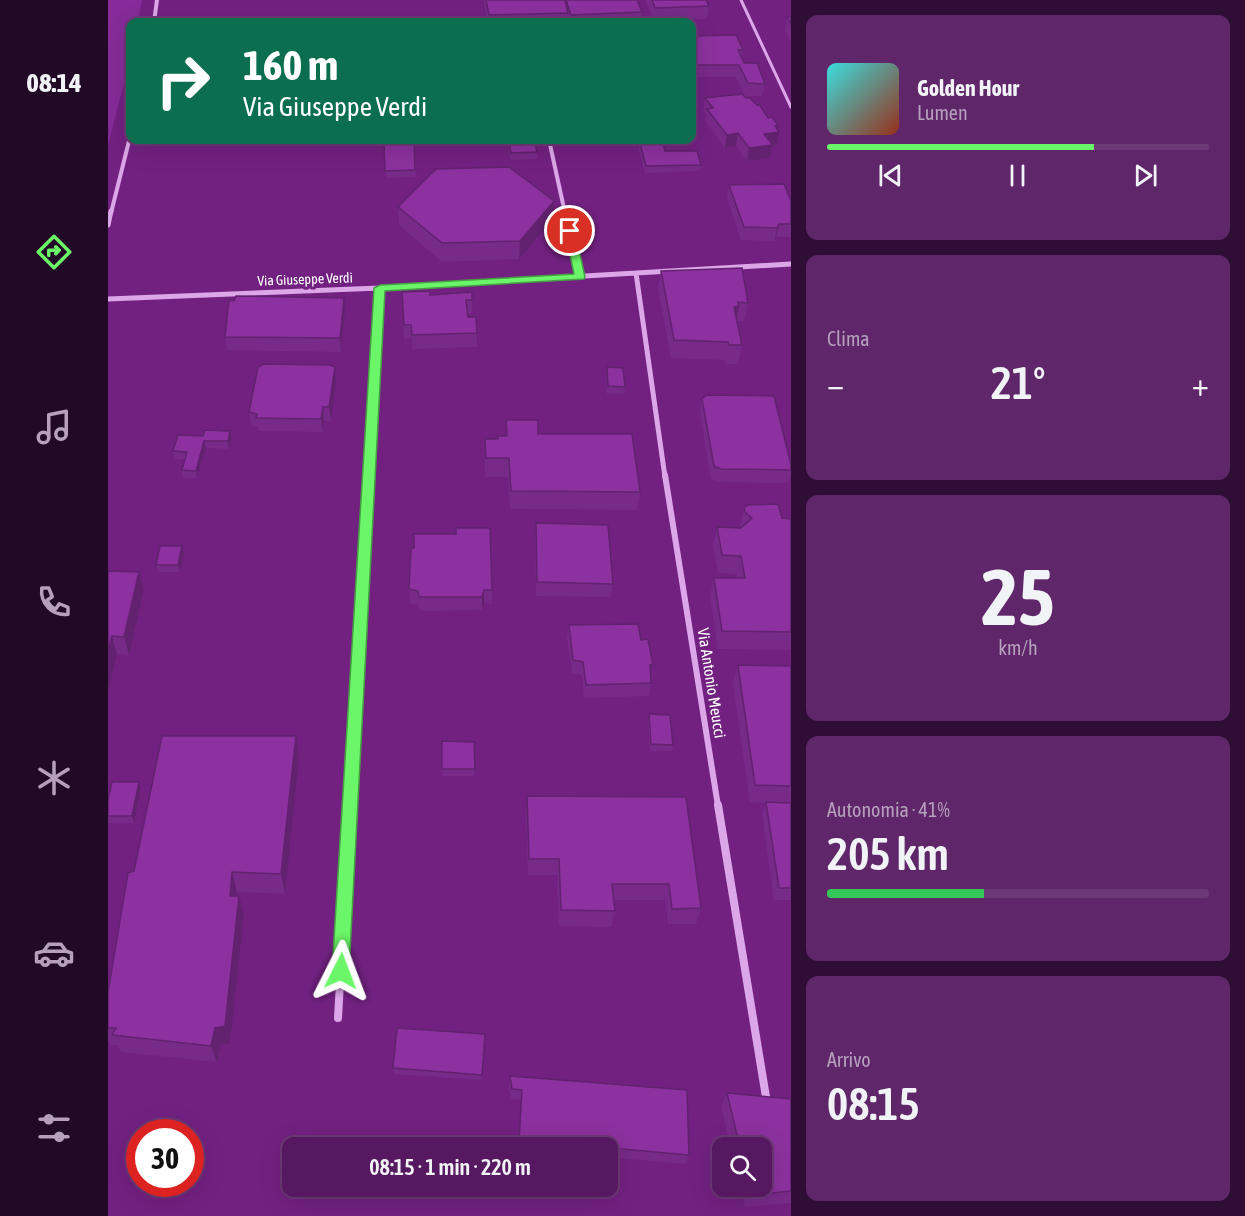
<!DOCTYPE html>
<html lang="it">
<meta charset="utf-8">
<style>
body{margin:0;font-family:"Asap Condensed",sans-serif;background:#5f266a;color:#f1f3f6;height:100vh;display:flex;flex-direction:column;font-size:22px;white-space:nowrap}
*{box-sizing:border-box;margin:0}
p{font-size:20px;color:#b6a0bd}
.icon{flex:none;width:33px;height:33px;fill:none;stroke:currentColor;stroke-width:2;stroke-linecap:round;stroke-linejoin:round}
.map{position:relative;flex:1;overflow:hidden}
.details{display:flex;flex-direction:column;gap:15px;padding:15px;background:#2f0e35;width:454px}
.details>*{flex:none}
.hud{position:absolute;left:18px;top:18px;width:570px;height:126px;border-radius:12px;box-shadow:0 6px 24px #0002,0 0 0 2px #6c3876;background:#0b6e4f;color:#fff;overflow:hidden}
.tools{position:absolute;left:604px;top:1137px;display:grid;gap:12px}
.tools a{display:grid;place-items:center;width:60px;height:60px;border-radius:12px;background:#561961;box-shadow:0 6px 24px #0002,0 0 0 2px #6c3876;font-size:30px}
.speed{position:absolute;left:18px;top:1119px;display:flex;gap:12px;font-size:30px;font-weight:700;text-align:center}
.speed>*{display:grid;place-content:center;width:78px;height:78px;border-radius:50%;background:#561961;box-shadow:0 6px 24px #0002,0 0 0 2px #6c3876;line-height:1}
.speed .limit{border:9px solid #d22;background:#fff;color:#111}
.pin{position:absolute;display:grid;place-items:center;width:51px;height:51px;color:#fff;margin:-26px;border:3px solid #fff;border-radius:50%;box-shadow:0 2px 6px #0007}
.me{position:absolute;width:66px;margin:-33px;rotate:3deg;stroke-linejoin:round;filter:drop-shadow(0 0 4px #0008)}
.turn{display:flex;align-items:center;gap:21px;height:126px;padding:0 18px;font-size:27px}
.turn .icon{width:78px;height:78px;stroke-width:2.5}
.turn b{display:block;font-size:42px;line-height:51px}
.big{font-size:45px;font-weight:600;line-height:1.1}
.details .tile{flex:1;display:flex;flex-direction:column;justify-content:center;gap:9px;min-width:0;padding:0 21px;border-radius:12px;background:#5f266a}
.details .dial{align-items:center;gap:0}
.dial b{font-size:78px;line-height:1}
.song{display:flex;align-items:center;gap:18px}
.cover{width:72px;height:72px;border-radius:9px;background:linear-gradient(135deg,hsl(180 70% 55%),hsl(10 70% 35%))}
.played{height:6px;border-radius:3px;background:linear-gradient(90deg,#6bf568 70%,#6c3876 70%)}
.keys{display:flex;justify-content:space-around;direction:ltr}
.heat{display:flex;justify-content:space-between;align-items:center;font-size:33px;direction:ltr}
.charge{height:9px;border-radius:4px;background:linear-gradient(90deg,#34c759 41%,#6c3876 0)}
.trip{position:absolute;left:174px;top:1137px;width:336px;height:60px;border-radius:12px;background:#561961;box-shadow:0 6px 24px #0002,0 0 0 2px #6c3876;font-weight:600;line-height:60px;text-align:center}
main{display:flex;flex:1;min-height:0}
.tab-bar{display:flex;flex-direction:column;width:108px;justify-content:space-around;align-items:center;background:#220a27;color:#b6a0bd}
.tab-bar .icon{width:42px;height:42px}
.tab-bar .on{color:#6bf568}
.tab-bar b{font-size:27px;color:#f1f3f6}
.map>svg:first-child{display:block}
</style>
<main>
<nav class="tab-bar">
<b>08:14</b>
<svg class="icon on" aria-label="directions" viewBox="0 0 24 24"><path d="M12 3l9 9-9 9-9-9zM9 14v-3h6M13 9l2 2-2 2"/></svg>
<svg class="icon" aria-label="music" viewBox="0 0 24 24"><path d="M9 18V5l10-2v13"/><circle cx="6" cy="18" r="3"/><circle cx="16" cy="16" r="3"/></svg>
<svg class="icon" aria-label="phone" viewBox="0 0 24 24"><path d="M5 4h4l2 5-3 2q2 4 5 5l2-3 5 2v4C11 20 4 13 5 4z"/></svg>
<svg class="icon" aria-label="climate" viewBox="0 0 24 24"><path d="M12 3v18M4 7l16 10M4 17L20 7"/></svg>
<svg class="icon" aria-label="car" viewBox="0 0 24 24"><path d="M5 17H2v-5l4-1 3-4h7l3 4 3 1v5h-3M9 17h6M6 11h13"/><circle cx="7" cy="17" r="2"/><circle cx="17" cy="17" r="2"/></svg>
<svg class="icon" aria-label="filters" viewBox="0 0 24 24"><path d="M4 7h16M4 17h16"/><circle cx="9" cy="7" r="2"/><circle cx="15" cy="17" r="2"/></svg>
</nav>
<div class="map">
<svg width="683" height="1216" viewBox="0 0 683 1216">
<rect width="100%" height="100%" fill="#722181"/>
<!-- green -->
<path fill="#862b99" d="M0,0H34L30,22H22V60L0,145Z"/>
<g fill="none" stroke-linecap="round" stroke-linejoin="round">
<!-- lane -->
<path stroke="#dca7e8" stroke-width="3" d="M633,0L683,107"/>
<!-- street-far3 -->
<path stroke="#dca7e8" stroke-width="4" d="M46,22L49,0
M441,140L457,213
M3,213L22,137"/>
<!-- street-far2 -->
<path stroke="#dca7e8" stroke-width="5" d="M457,211L472,277
M0,225L3,211
M528,273L557,477
M0,299L272,288L683,264
M261,477L272,288"/>
<!-- street-far1 -->
<path stroke="#dca7e8" stroke-width="6" d="M557,475L610,806
M242,806L261,475"/>
<!-- street -->
<path stroke="#dca7e8" stroke-width="8" d="M610,805L658,1097
M230,1018L242,805"/>
</g>
<!-- wall -->
<path fill="#782a89" d="M376,0H529L534,12L533,22H460V20V22H379Z
M538,0H598L601,6L599,19L545,20Z
M679,17H683V41L677,30Z
M584,36L635,50L634,58L636,63L657,84L654,96H637L628,77H584Z
M597,98H638L660,118L669,129V145L664,146L662,158L639,161L628,146L617,148L597,121L598,115L595,111Z
M400,140L429,152V159L403,160L400,147Z
M306,142L308,177L278,178L276,143Z
M532,144L557,151L593,165L592,171L537,173L531,151Z
M621,185L683,201V237H668L666,241L633,240L619,198Z
M290,207L445,219L411,259L334,262L291,225Z
M553,271L640,303L636,321H629L634,345L630,364H618L616,360L563,358L550,289Z
M294,292L322,295L364,292V313L359,314L360,317L369,333V347L304,349V338L296,339Z
M126,301L237,311L233,352L119,350L117,337Z
M227,367L228,381L223,421H216L215,432L150,431V427L143,426L141,412Z
M499,367L517,387L516,394H499L498,375Z
M594,399L683,465V474L680,483L611,482L603,479L592,413Z
M398,420L430,434L532,492L529,510L402,509L400,477H377V439H389L398,436Z
M122,431L124,438L121,449L98,448L89,478H75L74,470L77,459H67L65,451L95,436Z
M636,508L674,518L683,519V650L610,649L602,596L606,578H629V574L610,573L605,545L609,527L632,528Z
M428,523L505,584L503,597L428,596L427,537Z
M76,553L72,572H50L48,565Z
M0,571L36,590L21,655L9,654L0,692Z
M301,589L384,590V604L376,603L374,610L312,611L310,605L302,603Z
M461,625L533,640L543,675V683L541,696L476,698L474,675L464,673L459,638Z
M630,665L683,666V900H666L654,815L658,803L642,802L625,683Z
M541,714L565,745L564,751H542L540,721Z
M334,741L366,742V776H334Z
M191,757L177,894L129,892L128,896L136,915L122,1043L113,1045L109,1062L13,1052L9,1045H2L0,1040V992Z
M33,789L26,823H0V800Z
M419,796L578,797L593,908L588,924H560L557,900H506L507,911L503,927L451,926L449,875H420L418,813Z
M377,1034L374,1080L286,1074L285,1068Z
M402,1076L581,1155L577,1164L500,1157V1148H410L413,1100L403,1099L401,1086Z
M619,1093L683,1099V1203L637,1207L632,1186H654V1148H623L613,1107Z"/>
<!-- shaded-wall -->
<path fill="#62226f" d="M670,125L668,132H671L669,145L664,146L662,158L639,161L641,148L656,134L667,126Z
M630,133L628,146L617,148L619,135Z
M446,201L445,219L411,259L412,241Z
M671,224L668,237L666,241L669,228Z
M236,298L237,311L233,352L232,338Z
M631,306L627,324L626,307Z
M227,367L228,381L223,421L221,407Z
M215,407L216,421L215,432L213,419Z
M122,431L124,438L121,449L120,441Z
M96,441L98,448L89,478L88,471Z
M74,546L76,553L72,572L70,565Z
M31,572L36,590L21,655L16,637Z
M376,590V603L374,610V597Z
M4,636L9,654L0,692V651Z
M188,736L191,757L177,894L173,874Z
M31,782L33,789L26,823L24,816Z
M124,872L129,892L127,914L122,896Z
M131,896L136,915L122,1043L113,1045L109,1062L103,1046Z"/>
<!-- building -->
<path fill="#8c319f" stroke="#62226f" stroke-width="1.5" d="M378,0H457L460,13L381,15Z
M458,0H529L534,12L463,15Z
M544,0H598L601,6L547,8Z
M679,17H683V24Z
M628,35L635,50H630L636,63H649L657,84L640,83L631,65H584V36Z
M634,94L638,98H642L649,105L651,104L660,118L664,117L670,125L667,126L671,132L656,134L665,145L641,148L630,133L619,135L599,109L605,108L597,98Z
M400,140H426L429,152L403,153Z
M306,142L307,170L277,171L276,143Z
M532,144H555L557,151H589L593,165L538,166Z
M401,167L446,201L412,241L334,243L290,207L328,169Z
M676,184L683,201V224H671L669,228L636,227L621,185Z
M634,268L640,303L630,302L631,306L626,307L634,345H621L620,342L566,340L553,271Z
M322,291V295L364,292V300H358L360,317H368L369,333L304,335L303,325H296L294,292Z
M128,296L236,298L232,338L117,337L121,300L126,301Z
M156,364L222,365L227,367L221,407H215L213,419L148,418L149,414L141,412L150,367Z
M499,367L515,368L517,387L500,386Z
M599,395L666,396L683,465V470L613,469L606,466L594,399Z
M398,420H430V434H524L532,492L403,491L401,458H378L377,439H390L389,436H399Z
M97,430L122,431L120,441H96L88,471L74,470L79,452L65,451L70,435L95,436Z
M670,504L674,518L683,519V632L614,631L606,578H637L633,556L614,555L609,527L633,528L644,518L637,512L636,508L640,505Z
M428,523L500,525L505,584L429,582Z
M348,528H382L384,590H376L374,597H311L310,591L301,589L303,548H306V534H348Z
M52,546H74L70,565H48Z
M0,571L31,572L16,637L4,636L0,651Z
M530,624L533,640L540,639L545,665H542L543,683L478,685L475,662L465,660L461,625Z
M630,665L683,666V786L647,785Z
M541,714L562,715L565,745L543,744Z
M54,736H188L173,874L124,872L122,896H131L117,1026L107,1028L103,1046L4,1035L8,1028H0V992L20,873L26,871Z
M334,741L366,742L367,769H334Z
M4,782H31L24,816H0V800Z
M419,796L578,797L593,908L564,909L561,884H504L507,911L453,910L451,859H421Z
M658,802L683,803V888H671Z
M289,1028L377,1034L374,1075L285,1068Z
M402,1076L579,1090L581,1155L411,1140L414,1090L404,1089Z
M619,1093L683,1099V1191L644,1195L642,1186H654V1148H632Z"/>
<!-- route -->
<path fill="#6bf568" stroke="#469f44" stroke-width="1.5" d="M462,228L467,231L477,277L476,279L277,291L241,971L239,977L233,979L227,977L224,971L266,288L272,285L466,274L457,231Z"/>
<g text-anchor="middle" dominant-baseline="central" stroke-width="6" stroke-linejoin="round" paint-order="stroke">
<!-- far-street labels -->
<g font-size="14" fill="#fff" stroke="#722181">
<text transform="translate(197 279) rotate(-2)">Via Giuseppe Verdi</text>
</g>
<!-- street labels -->
<g font-size="16" fill="#fff" stroke="#722181">
<text transform="translate(604 683) rotate(81)">Via Antonio Meucci</text>
</g>
</g>
</svg>
<div class="tools">
<a><svg class="icon" aria-label="search" viewBox="0 0 24 24"><circle cx="10" cy="10" r="6"/><path d="M15 15l6 6"/></svg></a>
</div>
<div class="speed"><div class="limit">30</div></div>
<div class="pin" style="left:462px;top:231px;background:#d93025"><svg class="icon" aria-label="arrive" viewBox="0 0 24 24"><path d="M6 21V4h12l-3 4 3 4H6"/></svg></div>
<svg class="me" style="left:233px;top:971px" viewBox="-20 -20 40 40"><path d="M0-17L14 15 0 8-14 15z" fill="#6bf568" stroke="#fff" stroke-width="4"/></svg>
<div class="trip">08:15 · 1 min · 220 m</div>
<div class="hud">
<div class="turn"><svg class="icon" aria-label="right" viewBox="0 0 24 24"><path d="M7 20v-9h11M14 6l5 5-5 5"/></svg><div><b>160 m</b>Via Giuseppe Verdi</div></div>
</div>
</div>
<section class="details">
<div class="tile">
<div class="song"><i class="cover"></i><div><b>Golden Hour</b><p>Lumen</p></div></div>
<div class="played"></div>
<div class="keys"><svg class="icon" aria-label="previous" viewBox="0 0 24 24"><path d="M18 5L8 12l10 7zM5 5v14"/></svg><svg class="icon" aria-label="pause" viewBox="0 0 24 24"><path d="M8 5v14M16 5v14"/></svg><svg class="icon" aria-label="next" viewBox="0 0 24 24"><path d="M6 5l10 7-10 7zM19 5v14"/></svg></div>
</div>
<div class="tile"><p>Clima</p>
<div class="heat"><a>−</a><b class="big">21°</b><a>+</a></div>
</div>
<div class="tile dial"><b>25</b><p>km/h</p></div>
<div class="tile"><p>Autonomia · 41%</p><b class="big">205 km</b><div class="charge"></div></div>
<div class="tile"><p>Arrivo</p><b class="big">08:15</b></div>
</section>
</main>
